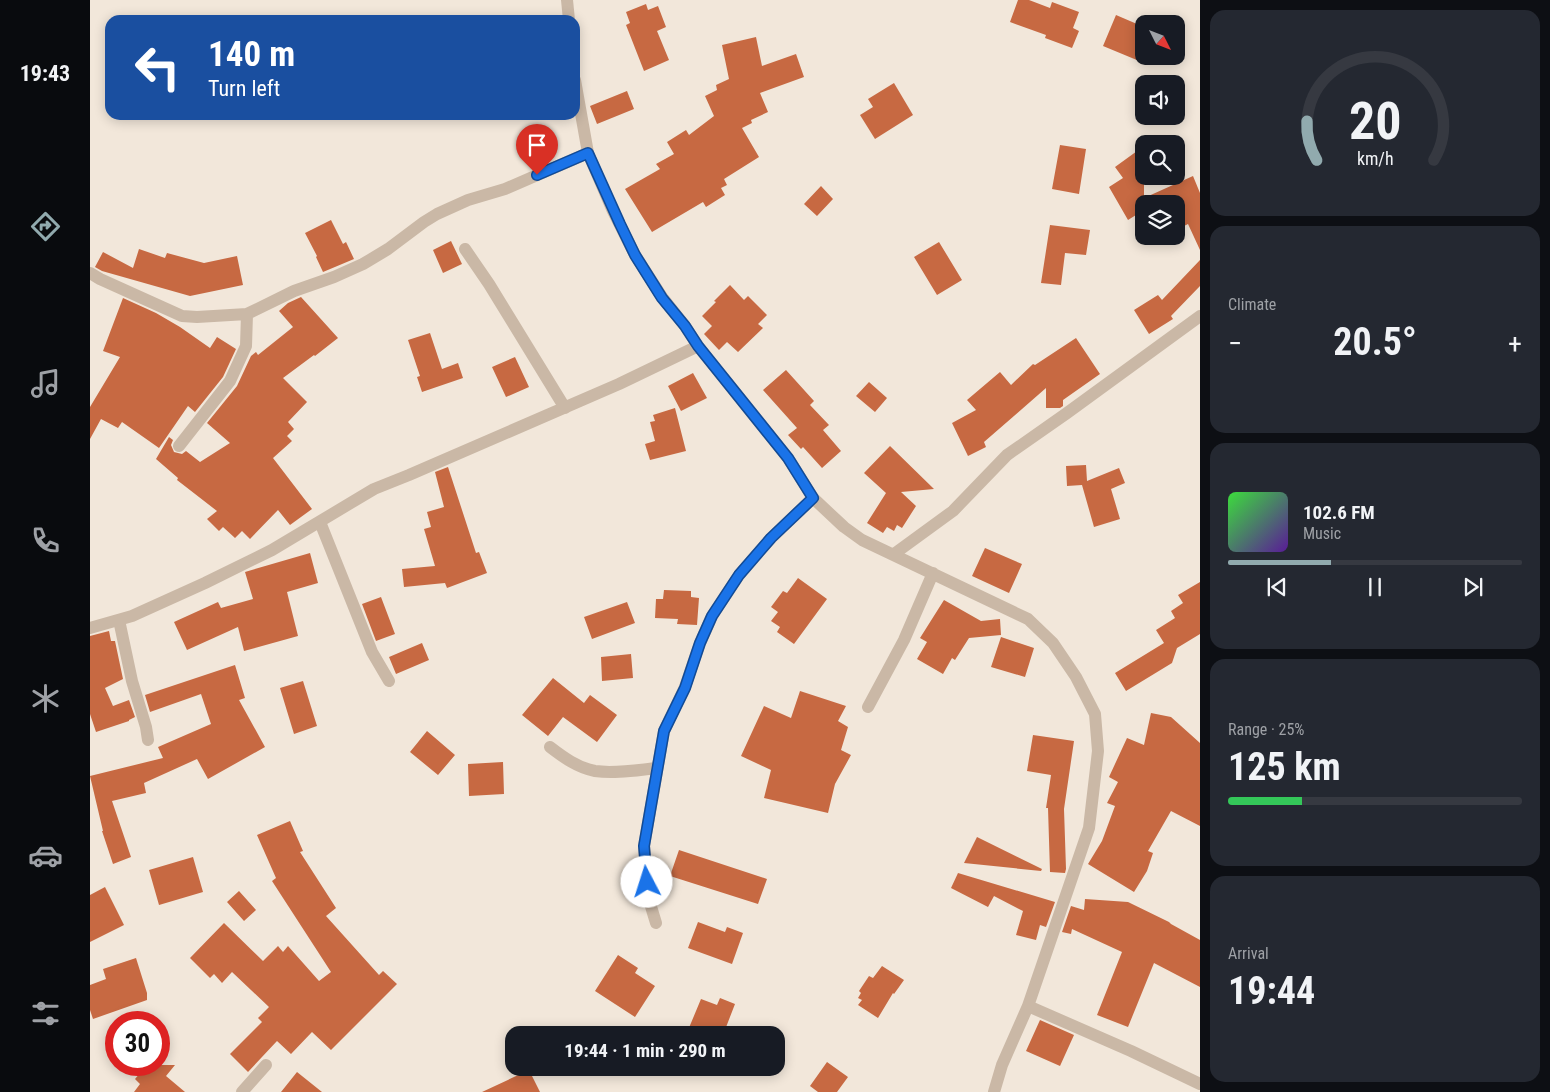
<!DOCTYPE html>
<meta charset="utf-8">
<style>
body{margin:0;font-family:"Roboto Condensed",sans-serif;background:#242831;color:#f1f3f6;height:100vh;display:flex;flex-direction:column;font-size:19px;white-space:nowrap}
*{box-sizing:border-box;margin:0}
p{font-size:16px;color:#9ea1a6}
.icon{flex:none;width:28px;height:28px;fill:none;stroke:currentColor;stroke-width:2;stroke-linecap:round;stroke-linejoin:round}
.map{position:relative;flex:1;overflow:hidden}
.sheet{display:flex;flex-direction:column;gap:10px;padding:10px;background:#0d0f14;width:350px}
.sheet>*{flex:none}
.hud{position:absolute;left:15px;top:15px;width:475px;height:105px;border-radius:15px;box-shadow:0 2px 12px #0003;background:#1a4fa0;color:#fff;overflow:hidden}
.needle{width:32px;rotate:132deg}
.buttons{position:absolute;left:1045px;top:15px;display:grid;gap:10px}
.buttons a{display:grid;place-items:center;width:50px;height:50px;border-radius:10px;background:#171b24;box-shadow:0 2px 12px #0003;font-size:25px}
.speed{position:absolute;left:15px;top:1011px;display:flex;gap:10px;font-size:25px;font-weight:700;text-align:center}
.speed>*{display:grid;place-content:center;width:65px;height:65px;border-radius:50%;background:#171b24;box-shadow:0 2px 12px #0003;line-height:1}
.speed .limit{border:8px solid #d22;background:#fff;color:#111}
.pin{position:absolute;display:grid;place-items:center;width:42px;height:42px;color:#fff;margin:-51px -21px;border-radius:50% 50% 50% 0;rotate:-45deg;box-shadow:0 0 5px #0007}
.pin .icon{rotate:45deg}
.me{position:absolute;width:55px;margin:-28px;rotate:355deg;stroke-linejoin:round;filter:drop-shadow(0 0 4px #0008)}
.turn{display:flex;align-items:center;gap:18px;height:105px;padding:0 20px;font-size:22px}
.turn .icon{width:65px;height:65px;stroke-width:2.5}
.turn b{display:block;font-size:35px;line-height:42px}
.big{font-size:38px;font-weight:700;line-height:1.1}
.sheet .tile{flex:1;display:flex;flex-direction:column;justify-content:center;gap:8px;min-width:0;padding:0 18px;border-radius:15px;background:#242831}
.sheet .dial{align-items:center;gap:0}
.dial svg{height:130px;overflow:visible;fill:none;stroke:#363941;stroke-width:7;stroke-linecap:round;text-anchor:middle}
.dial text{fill:#f1f3f6;stroke:none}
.song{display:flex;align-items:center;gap:15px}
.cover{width:60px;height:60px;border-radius:8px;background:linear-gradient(135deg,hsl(120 70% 55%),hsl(270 70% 35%))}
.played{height:5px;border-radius:2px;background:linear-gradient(90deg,#91aaae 35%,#363941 35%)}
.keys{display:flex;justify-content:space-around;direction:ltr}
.heat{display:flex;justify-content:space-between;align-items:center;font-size:28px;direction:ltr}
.charge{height:8px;border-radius:4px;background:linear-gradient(90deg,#34c759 25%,#363941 0)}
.trip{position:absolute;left:415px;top:1026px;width:280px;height:50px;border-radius:15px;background:#171b24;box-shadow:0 2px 12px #0003;font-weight:700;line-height:50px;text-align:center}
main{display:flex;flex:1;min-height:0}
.tabs{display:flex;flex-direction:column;width:90px;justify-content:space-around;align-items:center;background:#090b0e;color:#9ea1a6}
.tabs .icon{width:35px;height:35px}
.tabs .active{color:#91aaae}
.tabs b{font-size:22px;color:#f1f3f6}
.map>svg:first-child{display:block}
</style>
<main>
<nav class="tabs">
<b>19:43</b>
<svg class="icon active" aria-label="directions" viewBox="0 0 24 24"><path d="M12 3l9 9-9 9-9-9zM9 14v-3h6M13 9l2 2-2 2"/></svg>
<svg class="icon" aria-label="music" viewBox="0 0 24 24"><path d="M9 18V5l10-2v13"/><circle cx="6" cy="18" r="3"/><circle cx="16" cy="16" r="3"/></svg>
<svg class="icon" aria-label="phone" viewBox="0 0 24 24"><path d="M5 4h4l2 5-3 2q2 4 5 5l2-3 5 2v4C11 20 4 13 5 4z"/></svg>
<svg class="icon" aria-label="climate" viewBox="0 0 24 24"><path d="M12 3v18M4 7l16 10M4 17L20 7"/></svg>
<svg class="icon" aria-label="car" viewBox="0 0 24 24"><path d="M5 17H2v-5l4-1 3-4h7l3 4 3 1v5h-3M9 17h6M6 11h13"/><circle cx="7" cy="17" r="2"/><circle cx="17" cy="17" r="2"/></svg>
<svg class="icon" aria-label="filters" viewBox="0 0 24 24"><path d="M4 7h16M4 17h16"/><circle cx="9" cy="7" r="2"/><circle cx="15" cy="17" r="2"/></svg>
</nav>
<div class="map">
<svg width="1110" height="1092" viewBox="0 0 1110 1092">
<rect width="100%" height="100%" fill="#f2e7da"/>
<!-- building -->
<path fill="#c76942" d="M928,0H939L960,8L962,2L989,12L983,28L989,31L982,48L955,38L956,35L920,22Z
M556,4L558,10L568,6L576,27L567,31L579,60L554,71L536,25L540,23L536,12Z
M1026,15L1054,27V63L1013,46Z
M666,37L672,66L706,54L714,77L670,93L678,112L661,120L662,123L652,128L669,157L634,179L637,185L631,188L635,195L616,207L613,202L562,232L535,189L570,169L566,164L584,154L577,142L596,130L599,135L624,116L615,96L627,90L626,85L639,79L632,45Z
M804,83L823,115L785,139L770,115L783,107L778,99Z
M537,91L544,109L507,124L500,106Z
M970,145L996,149L989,194L962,189Z
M1054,146V198L1103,176L1110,193V250L1098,224L1086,230V204H1054V210L1038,220L1019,187L1033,178L1025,167Z
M731,186L743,199L727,216L714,204Z
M241,220L253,244L256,242L264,259L233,272L226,257L227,256L215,233Z
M960,225L1000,230L996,255L975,253L971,285L951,283Z
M361,241L372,264L353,273L343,250Z
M849,242L872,280L847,295L824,257Z
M49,249L75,258L77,253L114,263L147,256L153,285L100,296L12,271L5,267L13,252L43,268Z
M1110,260V286L1081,316L1083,319L1059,334L1044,310L1068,295L1072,300Z
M640,285L654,300L658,296L677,315L668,324L673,328L648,352L637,342L629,350L614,334L622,326L612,316L626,302L624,301Z
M211,297L248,338L225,356L224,355L193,378L217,402L198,422L204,429L197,436L202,441L183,458L222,509L200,525L188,510L160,539L152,531L145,538L133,527L129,531L117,519L127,511L87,480L88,478L66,459L79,437L83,440L81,445L84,452L92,454L96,451L110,462L140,443L117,423L147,386L161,356L166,352L168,355L203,327L189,311L198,303Z
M33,298L66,313L90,327L120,348L127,337L146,349L133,377L105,412L98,406L69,448L32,422L28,428L11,419L0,439V407L30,357L13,351Z
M340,333L352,369L368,363L373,378L332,392L327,377L330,376L318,340Z
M986,338L1010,374L973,400V406L970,408H956V388L894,442L896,447L878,456L862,423L886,410L877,400L910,372L921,385L943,364L945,365Z
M425,357L439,387L416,397L402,367Z
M696,370L724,401L720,405L739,425L733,430L751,451L732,468L713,447L711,449L698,435L707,428L673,390Z
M603,373L617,398L591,411L578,386Z
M779,382L797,398L785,412L766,396Z
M585,408L596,451L560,460L555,444L565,441L560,422L565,421L563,415Z
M800,446L844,489L811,492L826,506L812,528L807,525L804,531L797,527L793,533L777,523L796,493L774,473Z
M996,465L997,481L1029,468L1035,483L1021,489L1030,519L1004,527L992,485L977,486L976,466Z
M358,467L386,553L389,552L397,573L357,588L355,583L314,587L312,569L345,566L334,529L341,527L337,512L354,507L345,472Z
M895,548L932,564L919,593L882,576Z
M220,553L228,583L197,592L208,636L154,651L148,627L97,650L84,622L128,602L131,608L163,599L155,572Z
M708,578L737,599L704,644L687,632L690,627L681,621L688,612L681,607L693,591L697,593Z
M1110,582V634L1087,648L1082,663L1036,691L1025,673L1074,643L1066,630L1085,618L1081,611L1093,603L1088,595Z
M574,590L601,591V597L609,598L607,625L587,624L588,619L565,618L566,599H573Z
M291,597L305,634L286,641L272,604Z
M854,600L891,621L910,619L911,635L879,638L865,660L862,658L853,674L827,659L837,642L830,638Z
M537,602L545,623L502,639L494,617Z
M19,631L21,641H25L33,679L15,688L23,706L39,700L45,717L39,720V721L6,732L0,714V636Z
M911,637L944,648L935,677L901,667Z
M332,643L339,660L306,674L299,657Z
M541,654L543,678L512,681L511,657Z
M145,665L155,698L149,700L175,747L118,779L107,759L54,783L56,793L22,801L41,857L23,864L12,831H13L0,776L73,758L68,747L121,724L111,694L60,712L55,695Z
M463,678L494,703L500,695L527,715L507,742L473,717L458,736L432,715Z
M213,681L227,726L204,734L190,688Z
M710,691L756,706L748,721L758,727L751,750L761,755L745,784L738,813L674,798L681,770L651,756L674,706L701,718Z
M1061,713L1081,717L1110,743V826L1081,811L1058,851L1063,853L1057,871L1044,892L998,864L1012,841L1025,806L1017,803L1028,782L1019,777L1037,738L1054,745Z
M337,731L365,755L348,775L320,752Z
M943,735L984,741L974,809L976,869L975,873L960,872L958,808H956L961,775L937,771Z
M413,762L414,794L379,796L378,764Z
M200,821L213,851L210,852L246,908L236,916L289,975L293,971L307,984L241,1050L222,1032L201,1054L187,1041L158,1072L140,1054L172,1022L168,1018L179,1007L142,972L132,983L124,974L120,978L100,958L134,923L173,961L188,946L193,952L198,946L229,981L241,972L182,881L186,878L167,835Z
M887,837L952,869L951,871L874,863Z
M589,850L677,879L668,904L580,876Z
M103,857L113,892L69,905L59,870Z
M868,873L965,902L956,927L950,925L946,940L926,935L933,911L904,896L898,907L861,888Z
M15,887L34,925L0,942V895Z
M149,891L166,910L154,921L137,902Z
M995,899L1038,902L1079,922L1081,924L1110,940V987L1064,963L1038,1027L1007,1015L1032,952L982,929L981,934L972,932L981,906L994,910Z
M608,922L635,932L637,927L653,933L642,964L598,948Z
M528,955L548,968L545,973L565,986L545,1017L505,991Z
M46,958L57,993V1000L3,1019L0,1010V985L16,979L13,969Z
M792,966L814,980L804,994L803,993L788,1018L768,1005L772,1000L768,998L771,993L769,991L779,976L783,978Z
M630,998L645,1004L633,1035H596L611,999L627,1005Z
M950,1020L984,1035L970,1066L936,1051Z
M737,1062L758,1077L747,1092H728L720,1086Z
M57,1065H85L76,1076L95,1092H44L50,1084L45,1079Z
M439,1070L450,1092H392Z
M207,1072L232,1092H191Z"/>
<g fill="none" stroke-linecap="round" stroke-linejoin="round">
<!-- minor -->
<path stroke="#cab8a6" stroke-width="12" d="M477,0L479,20
M485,80L498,153L522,209L545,255L572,297L595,326L608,346L698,458L723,498L754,527L772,540L938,619L963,643L986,677L1005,714L1008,751L999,828L938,1006L912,1065L904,1092
M375,249L399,284L475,408
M0,273L10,279L92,316L107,317L157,314L204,291L244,277L273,264L298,249L334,222L347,214L378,200L415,189L498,153
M89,446L140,381L156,346L157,314
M230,522L282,652L299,681
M804,554L863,511L917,455L977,413L1110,316
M29,620L42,681L56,727L58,740
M0,628L42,616L115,583L182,550L284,489L319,475L529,384L608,346
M778,707L814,640L843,573
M460,747C473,757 488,768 505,771C525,774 547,770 567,768
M566,923L559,900L554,846L574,731L595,687L610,643L622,616L649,575L681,538L723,498
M938,1006L1041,1051L1110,1084
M152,1092L176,1065"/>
</g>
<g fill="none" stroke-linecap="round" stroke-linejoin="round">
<!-- route casing -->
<g stroke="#114b97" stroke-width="12">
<path id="route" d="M447,175L498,153L530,224L545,255L572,298L595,326L608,346L698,458L723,498L681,538L649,575L622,616L610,643L595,688L574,731L554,846L557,882"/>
</g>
<!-- route -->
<use href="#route" stroke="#1a73e8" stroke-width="9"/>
</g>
</svg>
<div class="buttons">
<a><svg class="needle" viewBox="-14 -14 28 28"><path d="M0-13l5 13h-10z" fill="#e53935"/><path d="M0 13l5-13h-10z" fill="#9ea1a6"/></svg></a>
<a><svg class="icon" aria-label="sound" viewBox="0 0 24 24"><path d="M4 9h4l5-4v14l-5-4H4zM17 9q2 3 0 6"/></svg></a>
<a><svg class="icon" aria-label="search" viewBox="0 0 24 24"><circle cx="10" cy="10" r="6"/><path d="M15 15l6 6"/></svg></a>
<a><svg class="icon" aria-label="layers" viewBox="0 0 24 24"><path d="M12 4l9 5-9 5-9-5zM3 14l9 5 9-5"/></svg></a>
</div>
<div class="speed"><div class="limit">30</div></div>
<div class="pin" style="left:447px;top:175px;background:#d93025"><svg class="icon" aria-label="arrive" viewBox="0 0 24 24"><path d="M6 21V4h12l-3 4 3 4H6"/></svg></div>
<svg class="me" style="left:557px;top:882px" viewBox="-20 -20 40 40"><circle r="19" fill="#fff"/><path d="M0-13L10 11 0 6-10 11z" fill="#1a73e8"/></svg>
<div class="trip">19:44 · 1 min · 290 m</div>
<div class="hud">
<div class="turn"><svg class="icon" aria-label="left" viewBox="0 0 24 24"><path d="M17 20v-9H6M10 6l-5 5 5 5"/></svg><div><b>140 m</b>Turn left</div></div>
</div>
</div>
<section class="sheet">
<div class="tile dial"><svg viewBox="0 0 100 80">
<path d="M14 69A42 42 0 1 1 86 69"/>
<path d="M14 69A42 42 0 0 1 8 45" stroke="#91aaae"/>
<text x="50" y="56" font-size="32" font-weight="700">20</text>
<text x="50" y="72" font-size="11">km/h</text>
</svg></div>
<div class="tile"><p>Climate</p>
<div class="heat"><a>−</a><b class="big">20.5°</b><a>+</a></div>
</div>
<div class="tile">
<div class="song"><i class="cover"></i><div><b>102.6 FM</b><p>Music</p></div></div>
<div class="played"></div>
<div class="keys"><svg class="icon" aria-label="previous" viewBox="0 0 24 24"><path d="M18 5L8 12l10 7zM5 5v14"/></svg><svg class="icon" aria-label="pause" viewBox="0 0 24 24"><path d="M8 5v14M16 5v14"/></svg><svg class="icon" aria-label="next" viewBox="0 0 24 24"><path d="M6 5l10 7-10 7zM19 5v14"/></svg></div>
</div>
<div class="tile"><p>Range · 25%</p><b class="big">125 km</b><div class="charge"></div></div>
<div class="tile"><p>Arrival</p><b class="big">19:44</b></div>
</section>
</main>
